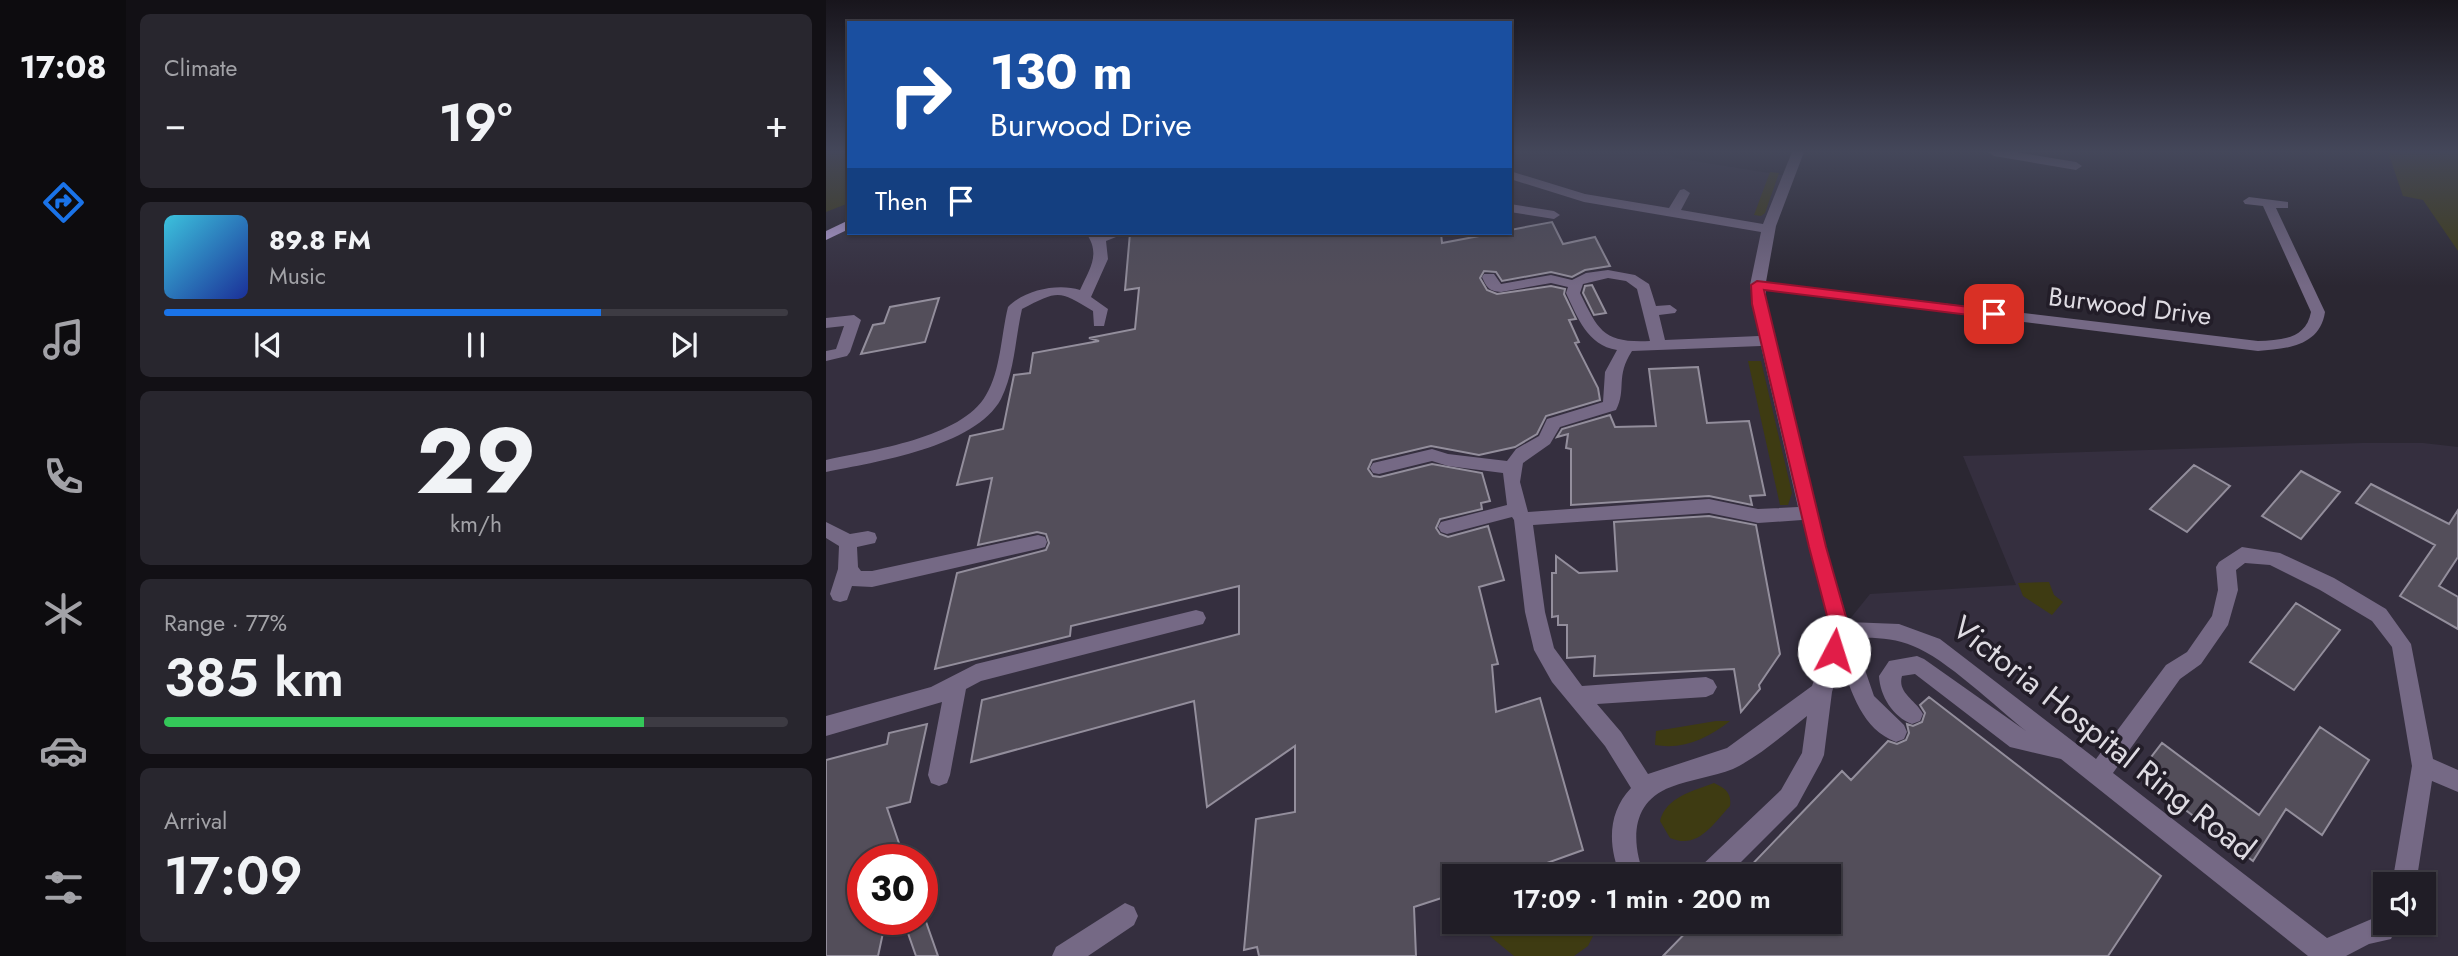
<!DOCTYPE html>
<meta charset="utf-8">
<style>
body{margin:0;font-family:Jost,sans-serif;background:#28262e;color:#f1f3f6;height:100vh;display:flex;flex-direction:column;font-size:26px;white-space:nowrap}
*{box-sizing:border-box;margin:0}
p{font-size:23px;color:#a2a2a7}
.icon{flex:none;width:38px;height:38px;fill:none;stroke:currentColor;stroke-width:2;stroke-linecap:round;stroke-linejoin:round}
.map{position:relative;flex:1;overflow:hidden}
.side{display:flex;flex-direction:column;gap:14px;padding:14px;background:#121015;width:700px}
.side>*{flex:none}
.top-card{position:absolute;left:21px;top:21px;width:665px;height:214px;border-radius:0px;box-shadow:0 2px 5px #0004,0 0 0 2px #3d3b43;background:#1a4fa0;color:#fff;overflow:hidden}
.controls{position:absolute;left:1547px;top:872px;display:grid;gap:14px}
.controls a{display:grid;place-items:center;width:63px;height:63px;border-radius:0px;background:#201d26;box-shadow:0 2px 5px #0004,0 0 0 2px #3d3b43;font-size:35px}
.speed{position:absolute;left:21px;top:844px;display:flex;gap:14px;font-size:35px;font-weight:700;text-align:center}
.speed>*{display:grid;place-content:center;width:91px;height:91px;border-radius:50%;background:#201d26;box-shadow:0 2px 5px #0004,0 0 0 2px #3d3b43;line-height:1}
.speed .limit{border:10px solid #d22;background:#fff;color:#111}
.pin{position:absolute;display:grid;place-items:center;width:60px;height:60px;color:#fff;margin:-30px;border-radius:14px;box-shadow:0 4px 10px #0006}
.me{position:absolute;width:77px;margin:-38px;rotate:5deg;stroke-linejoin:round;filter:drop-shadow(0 0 5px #0008)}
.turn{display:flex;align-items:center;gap:24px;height:147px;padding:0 28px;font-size:32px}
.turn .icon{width:91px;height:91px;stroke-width:2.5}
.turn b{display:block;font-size:49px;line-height:60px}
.then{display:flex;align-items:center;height:66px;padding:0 28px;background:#0003;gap:14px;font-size:26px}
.big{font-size:52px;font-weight:600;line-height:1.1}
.side .widget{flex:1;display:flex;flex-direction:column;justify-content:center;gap:10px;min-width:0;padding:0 24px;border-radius:10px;background:#28262e}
.side .dial{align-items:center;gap:0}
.dial b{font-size:91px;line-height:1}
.song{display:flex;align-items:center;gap:21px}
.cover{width:84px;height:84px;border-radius:10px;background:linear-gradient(135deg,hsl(190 70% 55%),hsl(230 70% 35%))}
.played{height:7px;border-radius:4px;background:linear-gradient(90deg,#1a73e8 70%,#3d3b43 70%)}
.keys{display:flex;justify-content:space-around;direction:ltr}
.heat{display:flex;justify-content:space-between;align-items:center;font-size:38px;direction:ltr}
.charge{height:10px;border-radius:5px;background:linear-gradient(90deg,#34c759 77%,#3d3b43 0)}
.trip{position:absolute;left:616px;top:864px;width:399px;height:70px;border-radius:0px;background:#201d26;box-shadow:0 2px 5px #0004,0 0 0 2px #3d3b43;font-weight:600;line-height:70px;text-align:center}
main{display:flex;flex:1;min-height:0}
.dock{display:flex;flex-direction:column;width:126px;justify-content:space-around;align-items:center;background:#0d0c0f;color:#a2a2a7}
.dock .icon{width:49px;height:49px}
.dock .selected{color:#1a73e8}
.dock b{font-size:32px;color:#f1f3f6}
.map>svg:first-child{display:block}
</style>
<main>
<nav class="dock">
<b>17:08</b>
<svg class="icon selected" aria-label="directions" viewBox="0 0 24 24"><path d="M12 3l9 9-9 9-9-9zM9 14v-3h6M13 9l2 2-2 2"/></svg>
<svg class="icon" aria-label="music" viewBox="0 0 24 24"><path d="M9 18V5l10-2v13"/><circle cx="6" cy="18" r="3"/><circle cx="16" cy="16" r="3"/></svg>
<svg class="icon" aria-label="phone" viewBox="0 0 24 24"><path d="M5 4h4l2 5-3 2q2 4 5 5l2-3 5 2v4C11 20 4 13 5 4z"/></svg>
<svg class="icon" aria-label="climate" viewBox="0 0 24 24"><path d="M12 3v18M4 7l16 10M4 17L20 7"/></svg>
<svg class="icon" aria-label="car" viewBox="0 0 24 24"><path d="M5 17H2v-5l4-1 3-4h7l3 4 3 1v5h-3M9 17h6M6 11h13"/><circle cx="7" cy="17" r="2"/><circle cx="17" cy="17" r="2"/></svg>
<svg class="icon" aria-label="filters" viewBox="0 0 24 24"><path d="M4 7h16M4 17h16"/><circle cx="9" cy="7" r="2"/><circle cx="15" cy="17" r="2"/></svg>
</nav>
<section class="side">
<div class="widget"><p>Climate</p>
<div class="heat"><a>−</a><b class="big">19°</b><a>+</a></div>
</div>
<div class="widget">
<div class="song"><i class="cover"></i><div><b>89.8 FM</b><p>Music</p></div></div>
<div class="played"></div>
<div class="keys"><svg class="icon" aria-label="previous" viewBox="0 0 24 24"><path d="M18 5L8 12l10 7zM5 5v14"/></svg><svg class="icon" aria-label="pause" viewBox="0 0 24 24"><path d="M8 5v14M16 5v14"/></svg><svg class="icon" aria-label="next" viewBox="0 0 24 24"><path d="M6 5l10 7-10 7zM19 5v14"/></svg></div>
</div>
<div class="widget dial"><b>29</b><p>km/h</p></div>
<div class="widget"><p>Range · 77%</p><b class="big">385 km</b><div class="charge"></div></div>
<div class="widget"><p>Arrival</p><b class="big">17:09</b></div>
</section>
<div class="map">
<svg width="1632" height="956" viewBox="0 0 1632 956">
<rect width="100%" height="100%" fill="#2b2732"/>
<!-- built -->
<path fill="#352f3f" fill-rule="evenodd" d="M684,152H842L849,158L962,176L931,285L1015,630L1044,594L1190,585L1137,456L1536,443H1597L1632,447V956H0V236L23,225V233H684ZM37,859H96V919H37ZM628,877H1003V922H628ZM1559,884H1598V922H1559Z"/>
<!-- green -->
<path fill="#3e3b12" d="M0,152H23V203L0,212Z
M1562,152H1632V251L1597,200L1577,196Z
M944,172L953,173L939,213L935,216L928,215Z
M922,361H935L966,493L962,505H954Z
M1223,582L1228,595L1237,602L1226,615L1197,596L1192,583Z
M890,721H904C882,738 858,750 829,745L830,731Z
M888,783C899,788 906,793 904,806C887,824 872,850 844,838L834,821C840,797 867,791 888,783Z
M630,922H769L770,930L762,946L748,956H688L660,933L642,924Z"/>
<!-- building -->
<path fill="#534e5a" stroke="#938e9c" stroke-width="2" d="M726,222L737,244L769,237L784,266L759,270L746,277L725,272L676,281L670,272L658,271L654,278L661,290L671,294L725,286L739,289L738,294L750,319L743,320L753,342L749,343L772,388L774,400L720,416L711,434L689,447L653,455L605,446L546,460L542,469L547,476L554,477L606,464L656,473L664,501L655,503L656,509L614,519L610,528L614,534L622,537L662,526L678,580L653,587L672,664L666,665L670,712L714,698L757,850L682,877H628V894L588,907L590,956H433L431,947L418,950L430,819L469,812V746L381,807L368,701L145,762L156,700L413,634V586L245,626L244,636L109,669L131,573L220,550L223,543L220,534L211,532L152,545L166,478L131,485L144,436L177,429L188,375L204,373L207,353L273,341L263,338L309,329L313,288L299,290L304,233H615L616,243L669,233H684V230Z
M766,285L780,313L768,315L757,293L759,286Z
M113,298L99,342L35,354L47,325L58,323L64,307Z
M872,367L881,423L923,421L939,495L924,496L926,505L883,496L745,505V449L740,448L742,434L731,437L736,429L784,415L789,427L830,426L823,369Z
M1368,465L1404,486L1361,532L1324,509Z
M1475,471L1514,492L1475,539L1436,516Z
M1545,484L1623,524L1632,510V557L1613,586L1632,597V629L1574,596L1609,545L1530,503Z
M883,516L930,525L954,654L933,685L934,689L915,712L908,669L768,676L769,656L741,658V625H732V616L726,617V573H730V556L753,573L791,571L788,522Z
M1470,603L1514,630L1468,690L1424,662Z
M1103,697L1335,876L1282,956H837L870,922H1003V877H914L1016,771L1025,780L1062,741L1071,744L1080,740L1083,733L1081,724L1087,726L1096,722L1099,713L1094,705Z
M101,724L84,802L61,808L75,849L73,859H37V919H60L52,956H0V760L61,744L63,733Z
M1494,727L1543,760L1496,835L1460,809L1427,861L1312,774L1336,743L1433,815Z
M77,919H99L112,956H90Z"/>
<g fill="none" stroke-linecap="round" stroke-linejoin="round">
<!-- minor -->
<path fill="#756985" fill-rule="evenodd" d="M966,152H978L950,226L940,282L1432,341C1456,340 1480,339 1485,312L1437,206L1419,204L1417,201L1423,197L1462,202V208H1450L1499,312C1494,346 1461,349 1432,351L940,290V304L1000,547L1022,622L1073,624L1114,639L1270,759L1340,665L1361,652L1386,616L1392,590L1390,567L1393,562L1416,547L1454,553L1508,578L1560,609L1585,644L1607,759L1632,770V792L1606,781L1590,884H1566L1586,766L1566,647L1546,621L1494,590L1444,565L1419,563L1410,570L1412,590L1402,625L1375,664L1354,679L1287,773L1501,938L1548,918L1551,913L1559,910V922H1573L1565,939L1543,944L1520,956H1482L1235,759L1184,747L1089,674L1076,676C1071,693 1090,700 1097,714L1094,721L1086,724C1067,717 1054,696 1053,676L1063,661L1091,656L1098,659L1200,731C1171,708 1119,658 1087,646C1068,638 1048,637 1028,638L1048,696L1078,725L1081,732L1078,739L1070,742C1036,729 1026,693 1015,662L1006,692L998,755L995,762L971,806L900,877H870L873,868L955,790L976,753L981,716C958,734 934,756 907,769C887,777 865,779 845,787C804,802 805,843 819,877H795C782,847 781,813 805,788L779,746L726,682L708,650L699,612L688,520L686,517L621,534L615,532L612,527L615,522L681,505L677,473L622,466L606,461L553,474L547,473L544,468L547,463L606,449L622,454L681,461L690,449L713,436L721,419L777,402L779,372L791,350C761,345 752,318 740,293L742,287L725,283L675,292C663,291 661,288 656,277L658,274H668L675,284L725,275L746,280L760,273L782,270L809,275L823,284L830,306L844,305L851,310L849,313L833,315L839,340L933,336L924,285L935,232L758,202L684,179V171L759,194L843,208L854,190L858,189L864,193L855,210L937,224ZM782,278L800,281L811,289L824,341C778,343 773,332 754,293L757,284ZM935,346L972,507L932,509L883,499L702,512L694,482L697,463L724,444L734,427L790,410C801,389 789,377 806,351ZM883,513L932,523L976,520L1005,631L986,686L901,748L822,774L795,732L771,704L880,697L887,694L891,687L887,680L880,677L756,686L728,648L719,612L707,525Z
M1162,152H1189L1250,162L1256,166L1250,170L1168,156Z
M684,204L728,211L734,215L728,219L684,212Z
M260,233H300L280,241L282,259L265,297L282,309L278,326H268L267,311C233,291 234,289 196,309C189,339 189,371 175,399C149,447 49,462 0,472V460C45,450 136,438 160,395C175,370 175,335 182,307C198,290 232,283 254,290C264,268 275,254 260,233Z
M28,315L35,320L24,352L21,356L0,361V351L10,349L18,326L0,328V318Z
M0,522L24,534L42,531L49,533L51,538L49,543L31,547L32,567L35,571H46L212,535L219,537L221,542L219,547L212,549L46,587L26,586L21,600L14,602L7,600L4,594L12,569L13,546L0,538Z
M370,610L377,612L380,618L377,624L155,681L140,689L124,775L121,783L113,786L105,783L102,775L116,702L0,736V716L105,687L150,664Z
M299,903L308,907L312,916L308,925L262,956H226L230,947Z"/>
<!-- major -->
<path fill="#c1a9e2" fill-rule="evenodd" d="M23,220V229L0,240V231Z"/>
</g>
<!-- sky -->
<linearGradient id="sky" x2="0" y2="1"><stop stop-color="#18151c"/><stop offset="0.53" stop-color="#44475a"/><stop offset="1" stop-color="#44475a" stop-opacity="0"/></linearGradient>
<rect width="1632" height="286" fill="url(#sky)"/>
<!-- route -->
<path fill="#e11d48" stroke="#92132f" stroke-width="2" d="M931,281L1168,310L1175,314L1168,318L938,290L1000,547L1024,631L1015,657L1008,659L1002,657L999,651L1005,631L983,547L926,304L925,285Z"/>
<g text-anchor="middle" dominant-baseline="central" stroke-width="7" stroke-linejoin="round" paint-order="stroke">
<!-- street labels -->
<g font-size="26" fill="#dedbe2" stroke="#221d28">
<text transform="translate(1304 306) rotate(7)">Burwood Drive</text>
</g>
<!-- near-street labels -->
<g font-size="32" fill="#dedbe2" stroke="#221d28">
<text transform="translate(1278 738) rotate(38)">Victoria Hospital Ring Road</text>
</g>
</g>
</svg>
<div class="controls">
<a><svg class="icon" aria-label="sound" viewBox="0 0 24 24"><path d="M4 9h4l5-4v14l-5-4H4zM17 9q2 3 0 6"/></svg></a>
</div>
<div class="speed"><div class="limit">30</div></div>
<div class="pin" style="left:1168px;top:314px;background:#d93025"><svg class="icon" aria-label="arrive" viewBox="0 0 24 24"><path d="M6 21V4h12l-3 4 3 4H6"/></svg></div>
<svg class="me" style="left:1008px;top:651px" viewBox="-20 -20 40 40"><circle r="19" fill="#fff"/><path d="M0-13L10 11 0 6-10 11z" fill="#e11d48"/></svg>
<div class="trip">17:09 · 1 min · 200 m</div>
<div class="top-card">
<div class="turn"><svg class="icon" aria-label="right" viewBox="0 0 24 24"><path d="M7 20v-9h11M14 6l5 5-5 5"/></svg><div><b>130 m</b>Burwood Drive</div></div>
<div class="then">Then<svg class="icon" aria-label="arrive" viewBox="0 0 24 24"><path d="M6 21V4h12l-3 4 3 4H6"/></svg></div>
</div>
</div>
</main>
